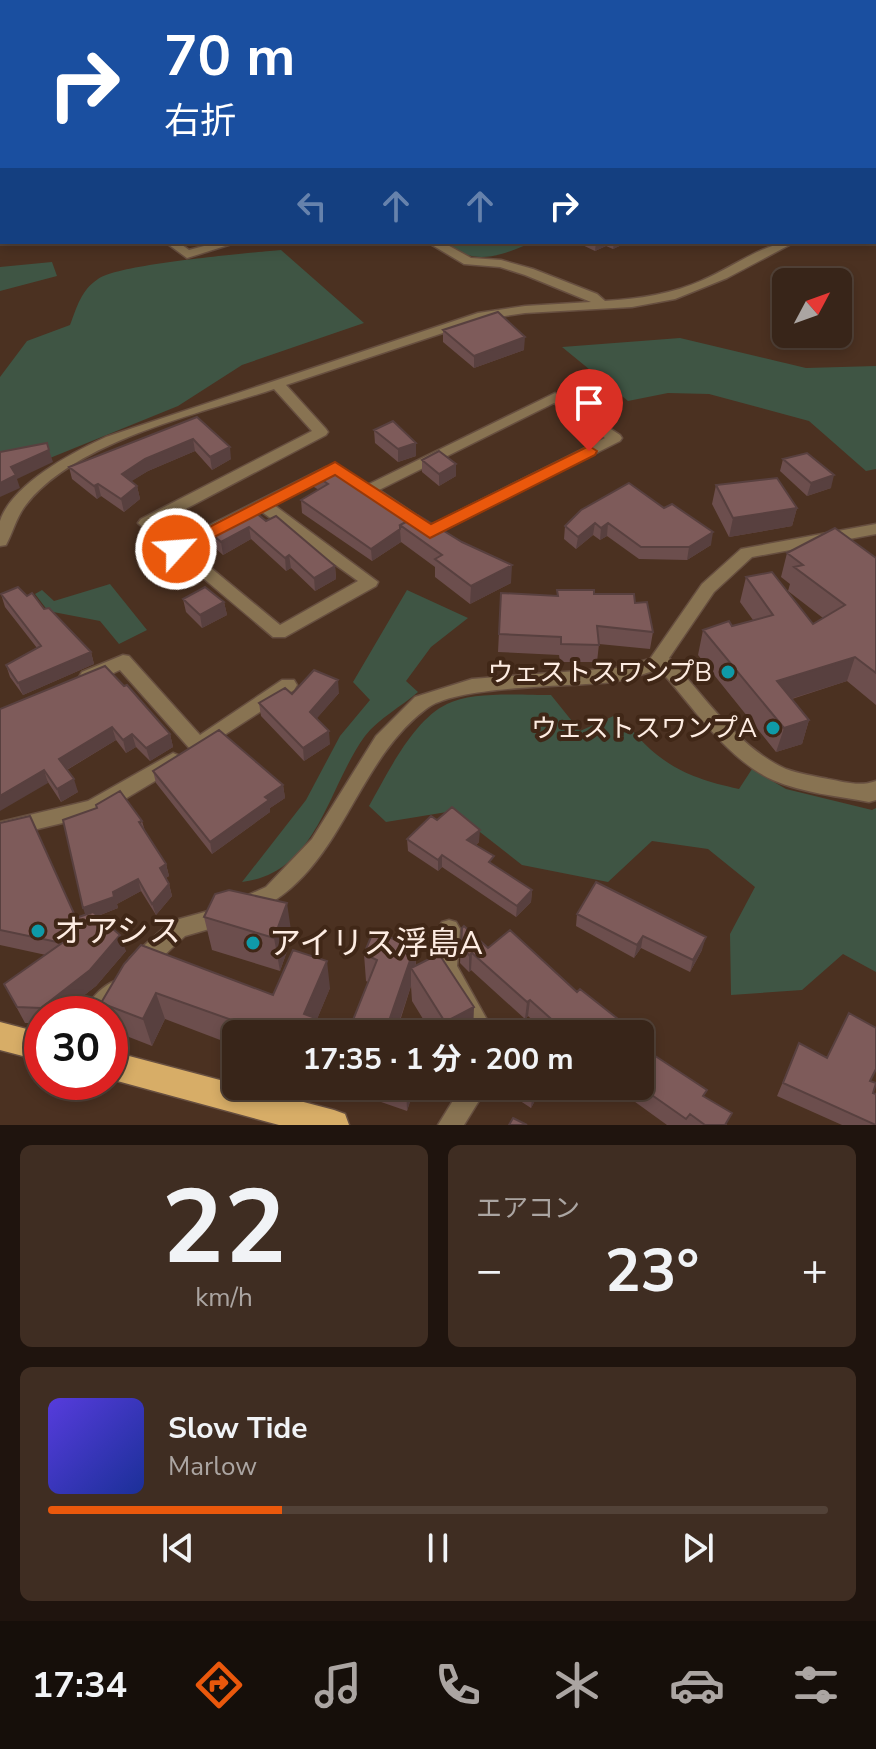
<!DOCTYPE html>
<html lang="ja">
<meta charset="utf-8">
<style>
body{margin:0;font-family:"Nunito Sans","Noto Sans JP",sans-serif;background:#3f2d22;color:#f1f3f6;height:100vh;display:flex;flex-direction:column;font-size:30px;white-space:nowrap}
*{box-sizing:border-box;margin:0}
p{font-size:26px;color:#aba5a2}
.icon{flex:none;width:44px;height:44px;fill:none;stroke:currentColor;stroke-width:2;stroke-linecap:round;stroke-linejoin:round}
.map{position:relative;height:1125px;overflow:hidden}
.side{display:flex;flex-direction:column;gap:20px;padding:20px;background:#1f140e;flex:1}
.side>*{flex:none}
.guide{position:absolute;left:0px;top:0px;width:876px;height:244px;box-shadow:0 4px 12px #0003,0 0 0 2px #524238;background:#1a4fa0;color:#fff;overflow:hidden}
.needle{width:52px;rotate:49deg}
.fabs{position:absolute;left:772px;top:268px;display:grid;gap:16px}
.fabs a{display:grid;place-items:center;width:80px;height:80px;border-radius:12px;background:#382519;box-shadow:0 4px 12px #0003,0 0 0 2px #524238;font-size:40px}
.speed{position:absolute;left:24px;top:996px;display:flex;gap:16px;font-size:40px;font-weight:700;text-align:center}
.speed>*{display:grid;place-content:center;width:104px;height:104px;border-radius:50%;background:#382519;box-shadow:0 4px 12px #0003,0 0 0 2px #524238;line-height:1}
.speed .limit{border:12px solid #d22;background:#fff;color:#111}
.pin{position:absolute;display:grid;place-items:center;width:68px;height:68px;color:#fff;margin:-82px -34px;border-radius:50% 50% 50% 0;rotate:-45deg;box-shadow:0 0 8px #0007}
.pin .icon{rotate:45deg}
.me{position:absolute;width:88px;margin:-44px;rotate:64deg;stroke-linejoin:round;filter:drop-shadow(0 0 6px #0008)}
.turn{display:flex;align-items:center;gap:28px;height:168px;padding:0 32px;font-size:36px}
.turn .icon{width:104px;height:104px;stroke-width:2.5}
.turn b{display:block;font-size:56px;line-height:68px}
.lanes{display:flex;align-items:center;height:76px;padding:0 32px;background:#0003;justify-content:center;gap:40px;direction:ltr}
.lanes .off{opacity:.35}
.big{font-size:60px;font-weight:700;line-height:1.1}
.side .tile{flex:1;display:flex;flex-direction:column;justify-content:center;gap:12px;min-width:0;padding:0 28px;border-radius:12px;background:#3f2d22}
.side .dial{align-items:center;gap:0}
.dial b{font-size:104px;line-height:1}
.song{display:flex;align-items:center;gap:24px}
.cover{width:96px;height:96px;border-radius:12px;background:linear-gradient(135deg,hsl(250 70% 55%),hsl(230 70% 35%))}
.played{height:8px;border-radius:4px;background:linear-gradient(90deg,#ea580c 30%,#524238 30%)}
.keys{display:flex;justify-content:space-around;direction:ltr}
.heat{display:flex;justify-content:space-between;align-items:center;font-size:44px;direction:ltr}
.side .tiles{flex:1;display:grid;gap:20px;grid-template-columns:1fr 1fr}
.tile:last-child{grid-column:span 2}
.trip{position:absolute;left:222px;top:1020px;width:432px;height:80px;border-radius:12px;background:#382519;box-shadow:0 4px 12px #0003,0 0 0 2px #524238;font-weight:700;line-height:80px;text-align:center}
.menu{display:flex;height:128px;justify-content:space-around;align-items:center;background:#160f0a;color:#aba5a2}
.menu .icon{width:56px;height:56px}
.menu .on{color:#ea580c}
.menu b{font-size:36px;color:#f1f3f6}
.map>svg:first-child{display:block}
</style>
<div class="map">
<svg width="876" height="1125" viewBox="0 0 876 1125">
<rect width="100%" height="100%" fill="#4b3121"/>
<!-- green -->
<path fill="#3f5544" d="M538,0H876V128L874,2Z
M445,242H533C503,255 473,268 445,242Z
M281,250L364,323L242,365L178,406L50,458L0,454V377L27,341L70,325C77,307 81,290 98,279C118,264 249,253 281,250Z
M52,262L57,276L0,291V267Z
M680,338L806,368L876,366V469L866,471L809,421L709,394L668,393L628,401L562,347Z
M110,584L147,630L119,644L100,621L48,611L35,594L42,590L54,601Z
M407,590L468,618L431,647L406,681L418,692C402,706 378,719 365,736C327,788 318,873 242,882L306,800L340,736L370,700L353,682Z
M551,695L580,731L618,714C656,761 679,776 739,789L752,769L786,789L872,810L876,808V972L843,954L802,990L731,995L730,934L755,887L708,849L652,841L608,882L522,865L453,811L386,822L369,806C388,773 412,721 447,704C472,691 523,695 551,695Z"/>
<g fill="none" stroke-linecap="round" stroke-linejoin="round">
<!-- minor casing -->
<g stroke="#674f40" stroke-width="3">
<path id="minor" d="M0,78H2V84H0Z
M0,210H2V216H0Z
M165,242H178L189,250L219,242H238L187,258Z
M427,242H442L471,258L501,260L533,269L597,294L605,301C639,299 672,294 703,280C732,268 764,242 795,242L727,278L675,299L632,307L525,313L485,319L286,385L326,429L328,432L326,435L157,524L178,541L326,467H336L338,470L336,473L274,505L378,582L376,586L285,637H273L138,523L141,519L312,431L274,389C199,414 74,441 25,506C16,518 13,532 6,545L0,546C0,539 0,528 0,521C12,484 73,452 106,437L478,313L525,306L591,302L525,275L500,267L464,264ZM262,512L358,581L280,625L188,549Z
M555,393L620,435L622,438L620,441L430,537L361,490L363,487ZM554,403L605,438L431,525L379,490Z
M876,524V534L752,557L714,592L669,658C704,695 738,748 786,769C799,774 814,776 828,779C845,782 860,787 876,781V800L869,802C837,796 803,793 773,780C726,759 693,706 659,669C644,674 628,680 612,682C570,687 456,685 426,709C350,766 342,880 244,916L237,914L234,907L237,900L266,887L312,839L376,736L415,697L472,679L616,668L650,659L702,584L741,549Z
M123,655L129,656L200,735L282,680H294L297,685L294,690L198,752L191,750L120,670L94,682H82L79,677L82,672Z
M173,753L180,756L182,761L180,766L100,814L0,838V822L88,801Z
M223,907L230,909L233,916L230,923L185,936L146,972L138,975L130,972L127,965L130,958L172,921Z
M449,920L456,922L460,929L457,966L495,1034H472L435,967L438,929L442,922Z
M115,981L123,984L126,991L109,1014H83C88,1001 102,986 115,981Z
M462,1086H488L464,1125H438Z"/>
</g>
<!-- tertiary casing -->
<g stroke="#674f40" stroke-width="3">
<path id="tertiary" d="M118,0H138L117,2Z
M170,0H196L198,2H172Z
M0,25H2V31H0Z"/>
</g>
<!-- primary casing -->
<g stroke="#674f40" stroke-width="3">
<path id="primary" d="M0,1022L42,1033V1061L0,1050Z
M110,1051L334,1110L345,1114L349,1125H279L110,1079Z"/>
</g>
<!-- minor -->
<use href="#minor" fill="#887352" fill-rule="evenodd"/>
<!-- tertiary -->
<use href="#tertiary" fill="#887352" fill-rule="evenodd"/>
<!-- primary -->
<use href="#primary" fill="#d7ad67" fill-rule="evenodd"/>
</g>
<!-- wall -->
<path fill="#6c4e4d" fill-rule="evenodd" d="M576,242H628L613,249L606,246L595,251Z
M443,330L524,350L474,368L443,342Z
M197,417L231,459L212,470L195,451L148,471L131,481L137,486L140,499L124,512L101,496L97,499L72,479L69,467Z
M374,430L416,456L398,462L375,443Z
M783,459L831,488L807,496L780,471Z
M422,460L456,464V476L439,486L422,472Z
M313,474L388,503L389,507L408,521L511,583L470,604L435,577V567L401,542L372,561L302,513L301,500L319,490L314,487Z
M716,485L797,508L792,526L729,537L712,504Z
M581,510L711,545L687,560L639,559L607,536L600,540L593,535L576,549L564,539L565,526Z
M266,521L335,566L336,579L315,591L291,568L286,571L251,539L223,555L208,542L206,529Z
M787,553L876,558V705L847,681L792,699L809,720L802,744L776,752L698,655L703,630L732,626L753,620L740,602L746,577L813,624L823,618L788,591L790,584L781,577Z
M140,558L176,564L178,577L159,587L143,571Z
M557,590L594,594L653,632L650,649L599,644L597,662H560L559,655L498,652L501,593L557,596Z
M1,594L27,596L91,652L94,664L23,695L10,677L6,665L37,648L5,607Z
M183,599L224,602L227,615L202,628L186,612Z
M339,693L316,719L330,744L304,761L261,716L259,703L292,694Z
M0,709L170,734L173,747L150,761L136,747L126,753L116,740L67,770L78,792L61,802Z
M153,771L283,785L285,798L270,808V812L212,854L156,783Z
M142,821L145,831L166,864L169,876L166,878L169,884L172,896L156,915L141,891L117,904L118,908L98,916L126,951L96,986L60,1014H42V1023H25L4,984L46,955L0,945V823L76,918L86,915Z
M407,839L479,842L476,845L493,865L532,890L531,902L516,917L442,867L438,871L408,851Z
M577,914L702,950L690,972L641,948L634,958L576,926Z
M204,917L292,937L280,971L212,950Z
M415,946L416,965L473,1034H236V1046L165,1019L152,1046L111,1030L110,1014H105L101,1003L124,964L273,995L330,988L317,1019L349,1030L368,982L366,981L364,954ZM411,986L412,1001L431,1032L400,1021Z
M461,946L488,948L577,992L631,1034H547L528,1016L525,1019L471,970L469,972L460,963Z
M799,1043L870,1081L873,1093L876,1125H842L777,1096Z
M275,1086H290L288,1091Z
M335,1086H415L407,1111Z
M437,1086H457L454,1093Z
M497,1086H543L531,1108Z
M613,1086H640L705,1098L727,1125H667Z"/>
<!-- shaded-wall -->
<path fill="#58403f" d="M596,242H606V246L595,251Z
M614,242H628L613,249Z
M525,337L524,350L474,368V356Z
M193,439L195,451L148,471L124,486L122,474L145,459Z
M416,443V456L398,462V449Z
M230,447L231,459L212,470L210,457Z
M49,450L53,462L17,479L20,488L0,497V483L11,467Z
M456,464V476L439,486V474Z
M834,475L831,488L807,496L811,483Z
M98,484L101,496L97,499L94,486Z
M137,486L140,499L124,512L121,499Z
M797,508L792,526L729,537L733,518Z
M595,523L593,535L576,549L578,537Z
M608,523L607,536L600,540L601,528Z
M249,527L251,539L223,555L221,542Z
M400,529L401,542L372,561L371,549Z
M713,532L711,545L687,560L689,547Z
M289,555L291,568L286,571L285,558Z
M176,564L178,577L159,587L156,574Z
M512,565L511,583L470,604L471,586Z
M335,566L336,579L315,591L314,578Z
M224,602L227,615L202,628L200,615Z
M91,652L94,664L23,695L18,683Z
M855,657L847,681L771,705L777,681Z
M338,680L339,693L311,725L310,712Z
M809,720L802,744L776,752L784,728Z
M112,727L116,740L63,772L59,759Z
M329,731L330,744L304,761L303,748Z
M132,734L136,747L126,753L123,740Z
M170,734L173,747L150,761L146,748Z
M44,770L48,783L0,811V796Z
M74,779L78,792L61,802L57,789Z
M283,785L285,798L270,808V812L212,854L210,842L265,797Z
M480,830L479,842L467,852V840Z
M442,855V867L438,871V860Z
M166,864L169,876L163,879L160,868Z
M138,879L141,891L117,904L118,908L87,920L83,908Z
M169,884L172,896L156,915L152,904Z
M532,890L531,902L516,917L517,906Z
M287,903L292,937L280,971L274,938Z
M120,935L126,951L96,986L60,1014H43L41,1008Z
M643,936L641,948L634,958L637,945Z
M706,937L702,950L690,972L693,960Z
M415,946L416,973L411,968V986L395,1034L390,1018Z
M472,953L471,970L469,972V955Z
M327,961L330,988L311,1034L304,1014Z
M156,993L165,1019L152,1046L143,1019Z
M530,1000L528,1016L525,1019L527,1002Z
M474,1007L473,1034H445V1022Z
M406,1086H415L407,1111Z
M538,1086H543L542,1088L531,1108L532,1097Z"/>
<!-- building -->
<path fill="#7e5b5a" stroke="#58403f" stroke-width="2" d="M14,0H53L56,2H19Z
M876,131V141L874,144V132Z
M874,152L876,153V183L874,184Z
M498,312L525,337L474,356L443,330Z
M197,417L230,447L210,457L193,439L145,459L122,474L137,486L121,499L98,484L94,486L69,467Z
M393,421L416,443L398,449L374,430Z
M47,443L49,450L11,467L16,475L0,483V452Z
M439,451L456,464L439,474L422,460Z
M807,453L834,475L811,483L783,459Z
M333,464L388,503L386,505L408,521L400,525V529L371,549L301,500L328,484L313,474Z
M777,478L797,508L733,518L716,485Z
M629,483L664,508L672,504L713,532L689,547H641L608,523L601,528L595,523L578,537L565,526L581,510Z
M249,507L266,521L276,516L335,566L314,578L289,555L285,558L249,527L221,542L206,529Z
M418,515L462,542L512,565L471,586L435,559L442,555L400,525Z
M835,528L876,558V673L855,657L777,681L809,720L784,728L703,630L729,621L732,626L773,615L746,577L772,572L813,624L845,605L794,567L803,565L787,553Z
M157,548L176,564L156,574L140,558Z
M18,587L27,596L32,593L44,609L49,608L91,652L18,683L6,665L41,646L1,594Z
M205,587L224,602L200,615L183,599Z
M557,590H594V594H634L635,603L647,602L653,632L597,626L599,645L561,644V637L499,634L501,593L558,596Z
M105,666L124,686L127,685L170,734L146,748L132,734L123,740L112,727L59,759L74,779L57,789L44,770L0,796V709Z
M314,670L338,680L310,712L329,731L303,748L259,703L285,688L292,694Z
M219,730L283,785L265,797L269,800L210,842L153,771Z
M120,791L142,821L139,822L166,864L160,868L169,884L152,904L138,879L113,892L114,897L83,908L63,820L97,808L96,805Z
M452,807L480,830L467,840L494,856L489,862L532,890L517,906L442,855L438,860L407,839L431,816L437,820Z
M30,816L76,918L93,912L120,935L90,970L41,1008L17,1007L4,984L62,943L0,930V823Z
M596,882L706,937L693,960L643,936L637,945L577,914Z
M229,890L287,903L274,938L204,917L215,894Z
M464,926L488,948L510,930L577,992L580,989L632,1030L629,1034H568L530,1000L527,1002L472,953L469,955L461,946L462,928Z
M373,932L415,946L390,1018L438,1034H255L257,1029L156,993L143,1019L101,1003L124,964L141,945L273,995L293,950L327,961L304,1014L349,1030L377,960L364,954Z
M439,954L474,1007L445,1022L411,968Z
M849,1013L876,1028V1069L870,1081L876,1083L873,1093L876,1094V1125L783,1083L799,1043L827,1058Z
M640,1046L707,1090L703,1096L732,1113L725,1125H705L690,1114L686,1119L639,1086Z
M516,1086H538L532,1097Z
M513,1118L527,1125H509Z"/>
<!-- route -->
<path fill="#ea580c" stroke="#983908" stroke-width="2" d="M589,446L597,451L595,455L430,538L335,475L183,553H170L167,549L335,462L431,524Z"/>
<!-- markers -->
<g fill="#0f9aa8" stroke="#402717" stroke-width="3">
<circle cx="728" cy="672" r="8"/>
<circle cx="773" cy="728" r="8"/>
<circle cx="38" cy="931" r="8"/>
<circle cx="253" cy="943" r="8"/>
</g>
<g text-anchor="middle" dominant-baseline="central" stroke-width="8" stroke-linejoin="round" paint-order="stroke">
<!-- poi labels -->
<g font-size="26" fill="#fdece2" stroke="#402717" text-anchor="end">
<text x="712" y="672">ウェストスワンプB</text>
<text x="757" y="728">ウェストスワンプA</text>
</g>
<!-- near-poi labels -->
<g font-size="32" fill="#fdece2" stroke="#402717" text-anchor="start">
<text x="54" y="931">オアシス</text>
<text x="269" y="943">アイリス浮島A</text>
</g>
</g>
</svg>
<div class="fabs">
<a><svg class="needle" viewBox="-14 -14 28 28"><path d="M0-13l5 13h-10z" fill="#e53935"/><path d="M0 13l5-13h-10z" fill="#aba5a2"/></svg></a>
</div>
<div class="speed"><div class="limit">30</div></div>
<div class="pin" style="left:589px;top:451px;background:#d93025"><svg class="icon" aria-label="arrive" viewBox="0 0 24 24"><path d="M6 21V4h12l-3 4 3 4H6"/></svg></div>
<svg class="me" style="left:176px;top:549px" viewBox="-20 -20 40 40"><circle r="17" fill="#ea580c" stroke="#fff" stroke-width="3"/><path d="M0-11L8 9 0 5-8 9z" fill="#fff"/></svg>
<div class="trip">17:35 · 1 分 · 200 m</div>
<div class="guide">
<div class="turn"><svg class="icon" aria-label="right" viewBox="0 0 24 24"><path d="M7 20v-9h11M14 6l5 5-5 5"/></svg><div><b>70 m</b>右折</div></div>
<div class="lanes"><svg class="icon off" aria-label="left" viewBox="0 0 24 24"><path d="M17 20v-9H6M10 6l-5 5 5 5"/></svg><svg class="icon off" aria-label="ahead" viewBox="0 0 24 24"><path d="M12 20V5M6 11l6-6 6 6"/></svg><svg class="icon off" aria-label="ahead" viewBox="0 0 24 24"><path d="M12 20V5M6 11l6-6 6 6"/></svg><svg class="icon" aria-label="right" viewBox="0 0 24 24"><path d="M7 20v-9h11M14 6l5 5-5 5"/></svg></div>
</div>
</div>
<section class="side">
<div class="tiles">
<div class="tile dial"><b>22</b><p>km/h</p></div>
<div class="tile"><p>エアコン</p>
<div class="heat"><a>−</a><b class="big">23°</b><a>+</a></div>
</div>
<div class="tile">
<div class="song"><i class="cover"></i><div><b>Slow Tide</b><p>Marlow</p></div></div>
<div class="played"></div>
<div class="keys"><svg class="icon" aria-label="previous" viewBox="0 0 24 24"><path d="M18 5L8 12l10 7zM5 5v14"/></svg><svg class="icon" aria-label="pause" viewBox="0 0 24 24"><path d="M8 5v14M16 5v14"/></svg><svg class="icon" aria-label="next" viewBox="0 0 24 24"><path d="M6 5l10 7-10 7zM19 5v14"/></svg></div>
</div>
</div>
</section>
<nav class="menu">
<b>17:34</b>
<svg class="icon on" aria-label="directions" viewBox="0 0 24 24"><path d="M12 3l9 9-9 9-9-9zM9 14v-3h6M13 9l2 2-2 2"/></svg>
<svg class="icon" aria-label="music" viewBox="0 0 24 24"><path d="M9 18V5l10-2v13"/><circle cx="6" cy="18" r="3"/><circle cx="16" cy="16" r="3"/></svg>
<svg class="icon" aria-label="phone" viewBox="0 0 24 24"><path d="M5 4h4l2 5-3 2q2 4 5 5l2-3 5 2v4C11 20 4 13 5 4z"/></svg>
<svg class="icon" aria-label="climate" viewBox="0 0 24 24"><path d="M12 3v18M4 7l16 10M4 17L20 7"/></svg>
<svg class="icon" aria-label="car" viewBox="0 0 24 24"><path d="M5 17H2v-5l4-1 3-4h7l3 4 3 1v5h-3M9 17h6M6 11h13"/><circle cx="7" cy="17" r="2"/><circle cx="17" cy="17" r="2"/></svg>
<svg class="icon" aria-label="filters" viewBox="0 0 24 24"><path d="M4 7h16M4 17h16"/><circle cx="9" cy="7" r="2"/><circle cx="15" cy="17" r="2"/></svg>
</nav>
